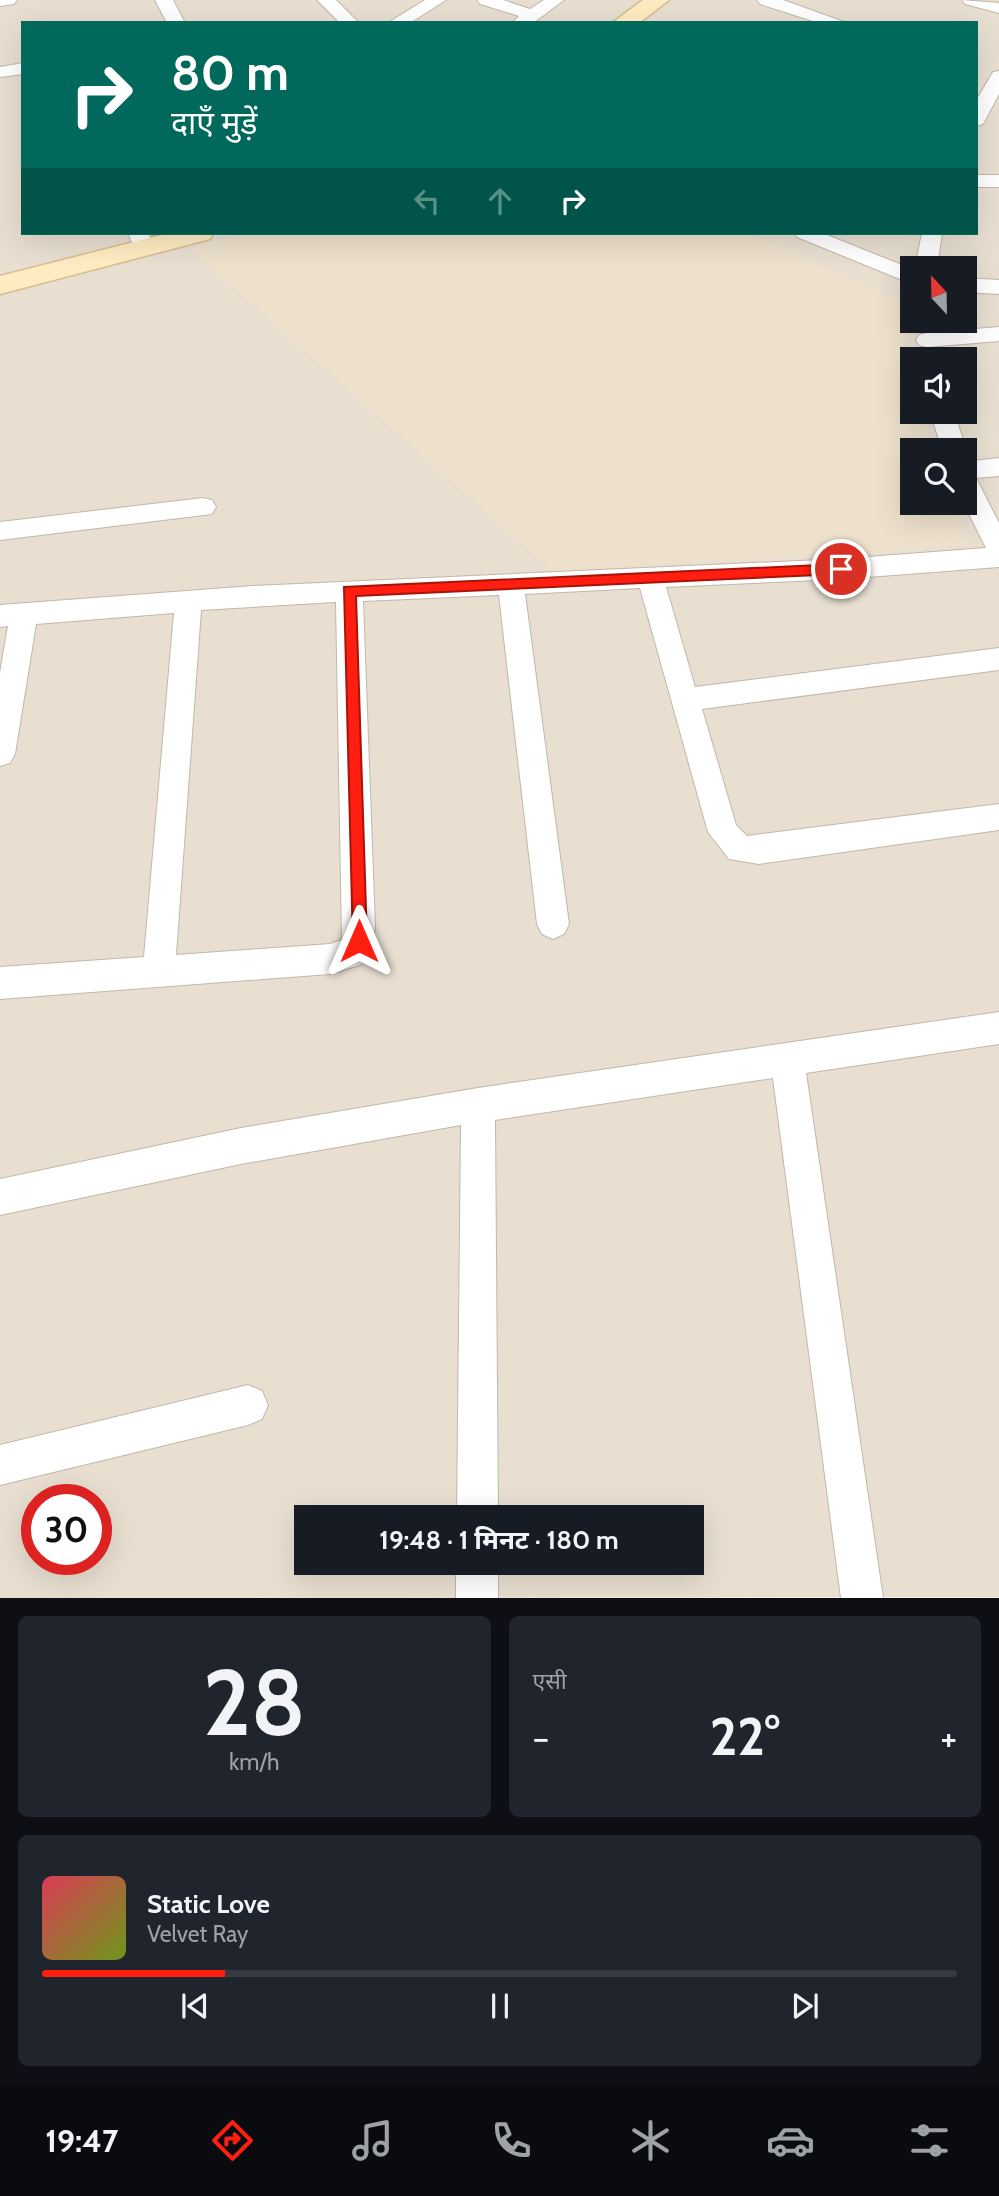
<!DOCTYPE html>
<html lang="hi">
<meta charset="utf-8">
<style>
body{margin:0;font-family:Cabin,"Noto Sans Devanagari",sans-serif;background:#20242c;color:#f1f3f6;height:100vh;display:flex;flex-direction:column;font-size:26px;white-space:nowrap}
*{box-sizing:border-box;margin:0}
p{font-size:23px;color:#9ea1a6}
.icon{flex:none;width:38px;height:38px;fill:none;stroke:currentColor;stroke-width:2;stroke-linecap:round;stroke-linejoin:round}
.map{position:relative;height:1598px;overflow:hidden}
.details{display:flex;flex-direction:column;gap:18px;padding:18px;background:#0d0f14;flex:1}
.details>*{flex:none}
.hud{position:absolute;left:21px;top:21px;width:957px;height:214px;border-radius:0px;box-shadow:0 7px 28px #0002;background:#00695c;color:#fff;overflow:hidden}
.needle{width:46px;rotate:338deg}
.tools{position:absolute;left:900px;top:256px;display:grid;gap:14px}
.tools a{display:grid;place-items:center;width:77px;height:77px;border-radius:0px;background:#171b24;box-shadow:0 7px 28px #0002;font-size:35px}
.speed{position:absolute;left:21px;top:1484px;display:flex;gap:14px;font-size:35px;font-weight:700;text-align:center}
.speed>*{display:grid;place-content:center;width:91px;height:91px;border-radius:50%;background:#171b24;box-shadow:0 7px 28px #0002;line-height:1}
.speed .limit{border:10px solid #d22;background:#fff;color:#111}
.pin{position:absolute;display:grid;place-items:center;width:60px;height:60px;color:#fff;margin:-30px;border:4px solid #fff;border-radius:50%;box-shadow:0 2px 7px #0007}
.me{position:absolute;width:77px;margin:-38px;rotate:0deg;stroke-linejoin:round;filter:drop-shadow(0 0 5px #0008)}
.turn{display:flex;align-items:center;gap:24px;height:147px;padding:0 35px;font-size:32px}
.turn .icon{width:91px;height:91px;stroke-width:2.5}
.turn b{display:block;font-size:49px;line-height:60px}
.lanes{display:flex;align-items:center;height:66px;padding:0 35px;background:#0003;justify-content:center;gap:35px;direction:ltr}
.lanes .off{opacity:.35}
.big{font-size:52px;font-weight:700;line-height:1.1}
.details .card{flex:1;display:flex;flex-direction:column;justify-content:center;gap:10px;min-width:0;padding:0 24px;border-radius:10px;background:#20242c}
.details .dial{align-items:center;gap:0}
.dial b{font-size:91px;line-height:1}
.song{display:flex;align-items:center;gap:21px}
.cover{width:84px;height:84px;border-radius:10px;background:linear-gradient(135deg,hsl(350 70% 55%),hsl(80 70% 35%))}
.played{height:7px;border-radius:4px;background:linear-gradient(90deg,#ff1e0f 20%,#363941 20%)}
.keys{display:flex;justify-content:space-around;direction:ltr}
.heat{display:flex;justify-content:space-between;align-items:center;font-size:38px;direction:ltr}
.details .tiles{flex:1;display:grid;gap:18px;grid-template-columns:1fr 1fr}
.card:last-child{grid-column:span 2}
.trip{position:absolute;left:294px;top:1505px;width:410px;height:70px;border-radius:0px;background:#171b24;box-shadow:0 7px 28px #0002;font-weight:700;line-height:70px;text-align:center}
.menu{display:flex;height:112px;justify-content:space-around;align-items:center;background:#090b0e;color:#9ea1a6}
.menu .icon{width:49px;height:49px}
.menu .active{color:#ff1e0f}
.menu b{font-size:32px;color:#f1f3f6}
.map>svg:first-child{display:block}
</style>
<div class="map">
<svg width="999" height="1598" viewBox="0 0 999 1598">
<rect width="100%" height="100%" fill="#f3ede4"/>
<!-- residential -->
<path fill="#e8dfd1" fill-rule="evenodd" d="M0,0H999V1597L0,1598ZM23,23H976V233H23ZM912,268H964V320H912ZM912,359H964V411H912ZM912,450H964V502H912ZM37,1500H96V1559H37ZM306,1517H691V1563H306Z"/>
<!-- education -->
<path fill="#ede1cc" d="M245,233H747L902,301L912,379V411H920L934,450H912V502H953L968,546L552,571L190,249Z"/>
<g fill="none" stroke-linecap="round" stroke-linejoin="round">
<!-- street casing -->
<g stroke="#c2b7a9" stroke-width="2">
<path id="street" d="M0,0H17L14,4L0,6Z
M155,0H173L185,23H167Z
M317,0H336L359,23H340Z
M425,0H446L410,23H388Z
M477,0H503L530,9L544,0H564L533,23H512L519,16L480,4Z
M757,0H783L847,23H819L760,4Z
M962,0L999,3V13L965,4Z
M23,63V74L0,77V67Z
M999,71V94L983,124L976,126V101L993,72Z
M976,175H999V187H976Z
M128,233H148L155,249L151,254H137Z
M794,233H822L912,269V284L797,237Z
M922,233H942L937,268H915Z
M964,278L999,280V294L964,292Z
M999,327V341L927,347L919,345L916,340L919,335L927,333Z
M930,411H954L966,450L964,453V450H942Z
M999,458V476L976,478L999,523V567L841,579L666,587L695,687L999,648V670L702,709L736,825L747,836L999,804V830L759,864L729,859L708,832L640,588L525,594L569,924L564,934L553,939L542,934L537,924L499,595L363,601L375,928L368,959L360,965L330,974L0,999V967L144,957L174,613L36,624L15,754L10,763L0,766V673L8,626L0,627V605L253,586L841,559L986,548L963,502L964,462ZM336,602L342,940L330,944L176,955L201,610Z
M203,498L212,500L216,507L212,514L0,540V522Z
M999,1012V1044L806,1073L883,1598H841L773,1078L495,1120L498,1517H457L461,1125L241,1164L0,1215V1179L241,1128L478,1088Z
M248,1385L262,1391L268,1405L262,1419L248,1425L0,1485V1445Z
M456,1563H498V1598H456Z"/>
</g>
<!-- secondary casing -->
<g stroke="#d6be90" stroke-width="3">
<path id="secondary" d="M643,0H669L639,23H612Z
M169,233H213L210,239L0,294V276Z"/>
</g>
<!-- street -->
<use href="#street" fill="#fff" fill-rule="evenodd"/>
<!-- secondary -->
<use href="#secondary" fill="#ffebc2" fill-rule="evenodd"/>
</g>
<!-- route -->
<path fill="#ff1e0f" stroke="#a6140a" stroke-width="2" d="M841,564L848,569L841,574L356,596L367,941L359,949L353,946L344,587Z"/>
</svg>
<div class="tools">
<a><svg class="needle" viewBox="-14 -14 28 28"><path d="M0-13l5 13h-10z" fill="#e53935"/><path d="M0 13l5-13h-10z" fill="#9ea1a6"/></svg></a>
<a><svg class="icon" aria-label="sound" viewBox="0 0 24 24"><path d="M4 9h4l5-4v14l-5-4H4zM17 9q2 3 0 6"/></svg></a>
<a><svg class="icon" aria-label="search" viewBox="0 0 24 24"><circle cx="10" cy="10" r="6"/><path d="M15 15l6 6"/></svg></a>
</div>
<div class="speed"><div class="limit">30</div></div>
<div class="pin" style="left:841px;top:569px;background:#d93025"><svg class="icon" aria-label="arrive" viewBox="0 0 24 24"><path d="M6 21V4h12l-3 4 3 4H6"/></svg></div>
<svg class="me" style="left:359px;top:941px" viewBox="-20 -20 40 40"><path d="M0-17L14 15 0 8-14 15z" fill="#ff1e0f" stroke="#fff" stroke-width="4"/></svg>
<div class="trip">19:48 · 1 मिनट · 180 m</div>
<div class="hud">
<div class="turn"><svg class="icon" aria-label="right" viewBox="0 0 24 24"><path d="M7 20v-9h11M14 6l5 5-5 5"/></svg><div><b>80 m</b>दाएँ मुड़ें</div></div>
<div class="lanes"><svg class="icon off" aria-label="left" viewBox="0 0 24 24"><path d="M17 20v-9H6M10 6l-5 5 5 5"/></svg><svg class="icon off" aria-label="ahead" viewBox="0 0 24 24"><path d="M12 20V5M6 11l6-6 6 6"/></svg><svg class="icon" aria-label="right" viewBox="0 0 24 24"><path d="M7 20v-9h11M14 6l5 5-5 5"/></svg></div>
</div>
</div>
<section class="details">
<div class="tiles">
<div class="card dial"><b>28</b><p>km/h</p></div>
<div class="card"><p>एसी</p>
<div class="heat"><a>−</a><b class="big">22°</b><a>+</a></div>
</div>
<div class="card">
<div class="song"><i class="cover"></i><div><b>Static Love</b><p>Velvet Ray</p></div></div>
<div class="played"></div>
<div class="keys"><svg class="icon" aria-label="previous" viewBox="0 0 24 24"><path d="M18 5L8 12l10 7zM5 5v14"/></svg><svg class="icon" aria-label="pause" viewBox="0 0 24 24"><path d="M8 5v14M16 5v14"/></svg><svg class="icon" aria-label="next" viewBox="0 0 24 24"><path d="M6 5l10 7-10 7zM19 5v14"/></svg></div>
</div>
</div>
</section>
<nav class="menu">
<b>19:47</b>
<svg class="icon active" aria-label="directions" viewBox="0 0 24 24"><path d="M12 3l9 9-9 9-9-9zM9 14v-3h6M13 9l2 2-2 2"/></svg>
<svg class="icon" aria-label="music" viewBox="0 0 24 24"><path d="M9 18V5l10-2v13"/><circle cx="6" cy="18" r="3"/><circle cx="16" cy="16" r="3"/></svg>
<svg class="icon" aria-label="phone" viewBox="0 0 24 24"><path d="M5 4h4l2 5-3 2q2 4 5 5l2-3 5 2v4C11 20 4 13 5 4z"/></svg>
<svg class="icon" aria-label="climate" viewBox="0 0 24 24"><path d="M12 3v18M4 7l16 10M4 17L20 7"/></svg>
<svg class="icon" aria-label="car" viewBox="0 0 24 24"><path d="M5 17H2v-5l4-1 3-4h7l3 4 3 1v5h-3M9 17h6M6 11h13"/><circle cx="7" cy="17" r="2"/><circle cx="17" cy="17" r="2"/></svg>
<svg class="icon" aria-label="filters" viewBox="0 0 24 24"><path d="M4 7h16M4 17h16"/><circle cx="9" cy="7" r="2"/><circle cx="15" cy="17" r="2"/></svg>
</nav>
